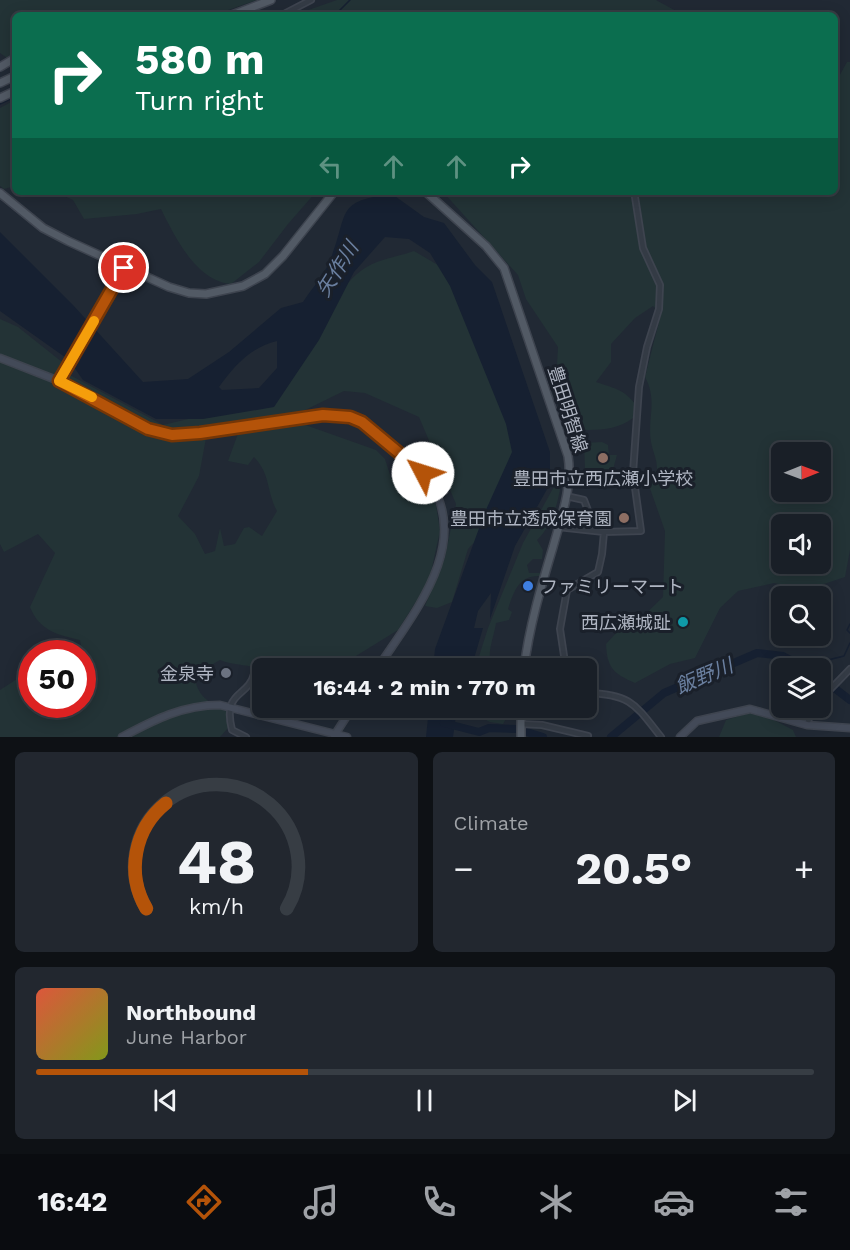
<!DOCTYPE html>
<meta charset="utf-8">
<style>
body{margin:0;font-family:"Work Sans","Noto Sans JP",sans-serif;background:#22272f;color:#f1f3f6;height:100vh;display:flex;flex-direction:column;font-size:22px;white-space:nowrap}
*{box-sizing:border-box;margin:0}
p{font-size:20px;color:#9fa2a7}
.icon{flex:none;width:33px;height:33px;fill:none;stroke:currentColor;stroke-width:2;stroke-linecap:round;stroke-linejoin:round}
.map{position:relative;height:737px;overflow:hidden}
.drawer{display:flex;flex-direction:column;gap:15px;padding:15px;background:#0e1115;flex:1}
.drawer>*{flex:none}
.hud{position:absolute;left:12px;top:12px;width:826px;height:183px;border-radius:9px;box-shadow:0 3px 15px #0003,0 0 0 2px #373d44;background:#0b6e4f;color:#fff;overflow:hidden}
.needle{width:39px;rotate:89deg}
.fabs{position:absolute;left:771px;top:442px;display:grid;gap:12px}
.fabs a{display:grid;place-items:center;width:60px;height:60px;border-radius:9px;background:#191f27;box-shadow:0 3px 15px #0003,0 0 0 2px #373d44;font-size:30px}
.speed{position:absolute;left:18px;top:640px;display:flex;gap:12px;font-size:30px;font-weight:700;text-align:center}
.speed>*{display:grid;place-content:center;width:78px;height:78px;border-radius:50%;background:#191f27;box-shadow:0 3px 15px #0003,0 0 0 2px #373d44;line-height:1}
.speed .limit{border:9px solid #d22;background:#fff;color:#111}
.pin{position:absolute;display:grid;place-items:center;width:51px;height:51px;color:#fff;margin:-26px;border:3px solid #fff;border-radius:50%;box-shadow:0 2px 6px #0007}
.me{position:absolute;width:66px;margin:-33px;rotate:310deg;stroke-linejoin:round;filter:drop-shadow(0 0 4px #0008)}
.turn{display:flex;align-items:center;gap:21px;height:126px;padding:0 24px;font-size:27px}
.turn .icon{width:78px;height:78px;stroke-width:2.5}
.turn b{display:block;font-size:42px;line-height:51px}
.lanes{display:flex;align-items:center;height:57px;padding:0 24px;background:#0003;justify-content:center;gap:30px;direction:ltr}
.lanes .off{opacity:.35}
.big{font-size:45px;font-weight:700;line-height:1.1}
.drawer .tile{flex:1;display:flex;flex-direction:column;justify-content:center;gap:9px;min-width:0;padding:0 21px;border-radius:9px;background:#22272f}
.drawer .dial{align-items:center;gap:0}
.dial svg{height:156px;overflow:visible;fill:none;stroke:#373d44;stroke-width:7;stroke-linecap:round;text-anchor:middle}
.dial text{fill:#f1f3f6;stroke:none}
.song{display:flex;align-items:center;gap:18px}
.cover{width:72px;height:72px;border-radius:9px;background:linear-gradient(135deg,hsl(10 70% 55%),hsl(70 70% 35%))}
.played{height:6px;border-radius:3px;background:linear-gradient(90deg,#b45309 35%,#373d44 35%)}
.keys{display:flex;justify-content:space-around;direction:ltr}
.heat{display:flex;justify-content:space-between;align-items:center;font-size:33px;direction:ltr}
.drawer .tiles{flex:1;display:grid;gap:15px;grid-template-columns:1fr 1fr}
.tile:last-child{grid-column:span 2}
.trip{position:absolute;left:252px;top:658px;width:345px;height:60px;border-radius:9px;background:#191f27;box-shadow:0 3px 15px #0003,0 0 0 2px #373d44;font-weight:700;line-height:60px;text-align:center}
.dock{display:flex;height:96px;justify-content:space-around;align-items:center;background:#0a0c10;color:#9fa2a7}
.dock .icon{width:42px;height:42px}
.dock .active{color:#b45309}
.dock b{font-size:27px;color:#f1f3f6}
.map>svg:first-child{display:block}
</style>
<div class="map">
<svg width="850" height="737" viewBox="0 0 850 737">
<rect width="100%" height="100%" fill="#212934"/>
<!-- green -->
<path fill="#233336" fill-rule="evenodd" d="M0,0H257L214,15H15V51L7,58L0,53Z
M337,0H656L676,11L677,15H294Z
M847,62H850V550L845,577L806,590L774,583L738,591L720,608L695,658L670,664L635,683C614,674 607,668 606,644L617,632L634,625L663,597L665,531L647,480L657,470C657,458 653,453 651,442C647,418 658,401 645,377L661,314L653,306L635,318L611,344V362L596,382C613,388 624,389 635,404L633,418C614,433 587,430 563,429V407L553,395L549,376L557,365L558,347L526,299L518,275L443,192H836V82ZM782,453H820V492H782ZM782,525H820V564H782Z
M15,100V186L4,189L0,186V108Z
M56,192H316L288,224L259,262L231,284C196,281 175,237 161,209L137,214L84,219L73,200Z
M414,251L443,268L502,405L517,460L483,533L468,549L452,602L437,608L425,606L445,557L456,504L419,417L365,393L344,391L293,416L274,420L162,432L64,380L68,374L163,425L209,414L268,406C288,375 335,288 362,270C377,259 397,257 414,251Z
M0,319L18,327L62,362L53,384L156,436L206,438L199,476L178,516L195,534L205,554L215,551L220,528L224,546L235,544L244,528L249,527L262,536L277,511C266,490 271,475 254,457L248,465L228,461L239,431L297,422L376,450L385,459L391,478L423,486L436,505L440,531L429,581L398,630L335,669L262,670C249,664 235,666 220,660C211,665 198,672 196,683C200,699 214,706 229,709L228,728L220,737H0V690L31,670L32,705H82V654H69L82,651L80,640C57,635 39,630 30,607L55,553L38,534L4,552L0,544Z
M602,442L608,445L609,455H617L612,473C601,477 594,477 585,468L584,443Z
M557,481L561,484C558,503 552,526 537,540L543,550L542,559H533L527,565L529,573H541L540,576C519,575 514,591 508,609L512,612L509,620L496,623C494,638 485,655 493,669H475L488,628L523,543Z
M472,708H501V717H507L503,724L490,722L474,714Z
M749,713L772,719L793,730L796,737H719L726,720Z"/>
<!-- water -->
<path fill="#162031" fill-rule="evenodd" d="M392,194L424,217L444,223L475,265L492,282L550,452V484L515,546L490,619L491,593L478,611L474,628H483L471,669H433L435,649L485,512L512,452L506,424L450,286L430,253L409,239L385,237L354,272L319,340L274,407L203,419H156L83,380L69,360L0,311V232L73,305L143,382L188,379L229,352L281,308L303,302C312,288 326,273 331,258C349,212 335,201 392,194ZM277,341V368L259,388L222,390L219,387C234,366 251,347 277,341Z
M429,708H457L453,737H426Z"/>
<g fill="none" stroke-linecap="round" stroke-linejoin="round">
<!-- stream -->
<path stroke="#162031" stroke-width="1.5" d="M306,15L312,11L338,12L350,0
M0,104L15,97
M850,624L847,630L850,633
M820,669L828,660L844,656L850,643"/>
<!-- river -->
<path stroke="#162031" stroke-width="8" d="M820,677L850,700
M444,723L479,732L489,728L517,729L543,737
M611,737L664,693L757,653L783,656L807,669"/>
<!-- street casing -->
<g stroke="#3e444f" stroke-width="8">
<path id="street" d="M282,15L311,0
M59,381L124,268
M566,496L584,500L589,513
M558,527L604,532L641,531L633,473L639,387L647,347L659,309L660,285L643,248L635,197
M566,669L560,629L567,590L598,572L602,554L604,532
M586,693C631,694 635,704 661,737
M820,700L850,669
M521,724L542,725L588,736
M807,725L812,708
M246,737L232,730C222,690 248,698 254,674"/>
</g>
<!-- secondary casing -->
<g stroke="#3e444f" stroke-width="9">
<path id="secondary" d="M0,358L59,381L148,429L172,435L340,415C365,419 382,438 401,454C410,462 421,469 428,479C474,544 412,615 377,669
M334,736L352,708
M122,737C154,720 182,705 220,705L347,737
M680,737L697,721L750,709L807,725L850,728"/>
</g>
<!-- primary casing -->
<g stroke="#3e444f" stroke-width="10">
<path id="primary" d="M232,15L271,0
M0,67L15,58
M0,83L15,76
M0,98L15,91
M426,192L486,246L504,268L568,456C573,486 561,518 553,547C541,587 529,627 524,669
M0,193L43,228L68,241L169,287L189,293L206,294L243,286L265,274L283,256L334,192
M521,708V737"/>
</g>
<!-- street -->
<use href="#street" stroke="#343b45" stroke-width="4.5"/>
<!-- secondary -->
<use href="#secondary" stroke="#434a58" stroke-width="6"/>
<!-- primary -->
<use href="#primary" stroke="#525a65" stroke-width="7"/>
</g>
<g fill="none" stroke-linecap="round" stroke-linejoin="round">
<!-- route casing -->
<g stroke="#753606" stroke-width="15">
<path id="route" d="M124,268L59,381L148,429L172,435L200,433L323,415L350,417L362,422L423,473"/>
</g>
<!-- route -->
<use href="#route" stroke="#b45309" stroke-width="10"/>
<!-- slow -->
<path stroke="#f59e0b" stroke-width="10" d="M92,397L59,381L94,321"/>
</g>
<!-- markers -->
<g fill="#8d6e63" stroke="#1a202a" stroke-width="2">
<circle cx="603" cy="458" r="6"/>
<circle cx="624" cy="518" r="6"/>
</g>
<circle fill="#3f7fe0" stroke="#1a202a" stroke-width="2" cx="528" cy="586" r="6"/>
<circle fill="#0f9aa8" stroke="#1a202a" stroke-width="2" cx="683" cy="622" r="6"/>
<circle fill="#6b7280" stroke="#1a202a" stroke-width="2" cx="226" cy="673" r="6"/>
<g text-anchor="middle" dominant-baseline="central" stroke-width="6" stroke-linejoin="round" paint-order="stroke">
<!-- street labels -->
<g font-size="18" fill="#afb5c2" stroke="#1a202a">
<text transform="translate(568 409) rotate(72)">豊田明智線</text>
</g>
<!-- poi labels -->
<g font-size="18" fill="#afb5c2" stroke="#1a202a" text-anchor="end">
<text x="603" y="478" text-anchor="middle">豊田市立西広瀬小学校</text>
<text x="612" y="518">豊田市立透成保育園</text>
<text x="540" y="586" text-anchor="start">ファミリーマート</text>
<text x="671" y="622">西広瀬城趾</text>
<text x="214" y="673">金泉寺</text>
</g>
<!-- water labels -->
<g font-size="20" font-style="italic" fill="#6a7f9f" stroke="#1a202a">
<text transform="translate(337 269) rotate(-58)">矢作川</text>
<text transform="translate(704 676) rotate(-23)">飯野川</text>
</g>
</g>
</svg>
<div class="fabs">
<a><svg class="needle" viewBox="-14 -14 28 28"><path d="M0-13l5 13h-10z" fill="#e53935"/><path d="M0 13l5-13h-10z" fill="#9fa2a7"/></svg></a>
<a><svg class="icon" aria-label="sound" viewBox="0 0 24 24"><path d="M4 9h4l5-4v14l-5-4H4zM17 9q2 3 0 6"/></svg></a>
<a><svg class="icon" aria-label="search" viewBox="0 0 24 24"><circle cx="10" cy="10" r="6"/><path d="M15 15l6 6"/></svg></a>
<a><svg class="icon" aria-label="layers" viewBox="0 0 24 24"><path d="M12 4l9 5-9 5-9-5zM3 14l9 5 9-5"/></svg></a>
</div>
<div class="speed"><div class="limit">50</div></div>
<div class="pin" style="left:124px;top:268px;background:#d93025"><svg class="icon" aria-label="arrive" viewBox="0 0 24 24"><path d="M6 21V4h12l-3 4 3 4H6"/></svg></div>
<svg class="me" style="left:423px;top:473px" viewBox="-20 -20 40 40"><circle r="19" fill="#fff"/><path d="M0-13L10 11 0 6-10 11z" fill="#b45309"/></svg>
<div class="trip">16:44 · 2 min · 770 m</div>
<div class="hud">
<div class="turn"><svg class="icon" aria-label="right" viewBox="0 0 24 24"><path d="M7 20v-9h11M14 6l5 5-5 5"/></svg><div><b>580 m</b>Turn right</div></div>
<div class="lanes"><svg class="icon off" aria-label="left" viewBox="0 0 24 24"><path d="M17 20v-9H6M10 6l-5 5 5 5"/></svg><svg class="icon off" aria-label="ahead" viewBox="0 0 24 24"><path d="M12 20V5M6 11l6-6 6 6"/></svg><svg class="icon off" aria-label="ahead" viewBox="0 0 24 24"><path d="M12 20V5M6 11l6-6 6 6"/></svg><svg class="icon" aria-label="right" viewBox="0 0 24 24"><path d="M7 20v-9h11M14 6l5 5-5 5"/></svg></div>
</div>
</div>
<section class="drawer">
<div class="tiles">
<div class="tile dial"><svg viewBox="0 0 100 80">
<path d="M14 69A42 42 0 1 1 86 69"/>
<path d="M14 69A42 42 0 0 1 24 15" stroke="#b45309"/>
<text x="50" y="56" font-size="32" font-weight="700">48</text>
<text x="50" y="72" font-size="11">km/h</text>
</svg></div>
<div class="tile"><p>Climate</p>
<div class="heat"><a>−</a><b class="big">20.5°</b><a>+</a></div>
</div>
<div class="tile">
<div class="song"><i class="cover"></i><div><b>Northbound</b><p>June Harbor</p></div></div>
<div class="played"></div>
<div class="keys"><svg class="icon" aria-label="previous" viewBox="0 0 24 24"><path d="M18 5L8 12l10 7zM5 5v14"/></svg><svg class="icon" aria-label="pause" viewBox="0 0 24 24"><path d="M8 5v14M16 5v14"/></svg><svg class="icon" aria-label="next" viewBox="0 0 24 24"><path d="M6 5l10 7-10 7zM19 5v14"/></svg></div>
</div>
</div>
</section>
<nav class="dock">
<b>16:42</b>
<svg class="icon active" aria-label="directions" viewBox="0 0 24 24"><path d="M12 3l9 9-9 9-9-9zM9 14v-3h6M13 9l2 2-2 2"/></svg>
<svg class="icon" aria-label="music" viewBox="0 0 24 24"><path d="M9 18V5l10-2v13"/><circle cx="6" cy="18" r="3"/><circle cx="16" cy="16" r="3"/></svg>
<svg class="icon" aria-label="phone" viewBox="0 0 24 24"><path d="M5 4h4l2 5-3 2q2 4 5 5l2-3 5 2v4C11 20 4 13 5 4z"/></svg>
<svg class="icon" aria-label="climate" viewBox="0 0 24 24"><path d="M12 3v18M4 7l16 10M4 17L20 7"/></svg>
<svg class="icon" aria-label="car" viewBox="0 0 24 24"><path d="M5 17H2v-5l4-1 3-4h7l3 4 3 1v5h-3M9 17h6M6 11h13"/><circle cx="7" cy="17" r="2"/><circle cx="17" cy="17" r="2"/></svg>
<svg class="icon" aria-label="filters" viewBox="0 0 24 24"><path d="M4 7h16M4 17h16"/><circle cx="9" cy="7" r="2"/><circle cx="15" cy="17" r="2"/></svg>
</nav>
